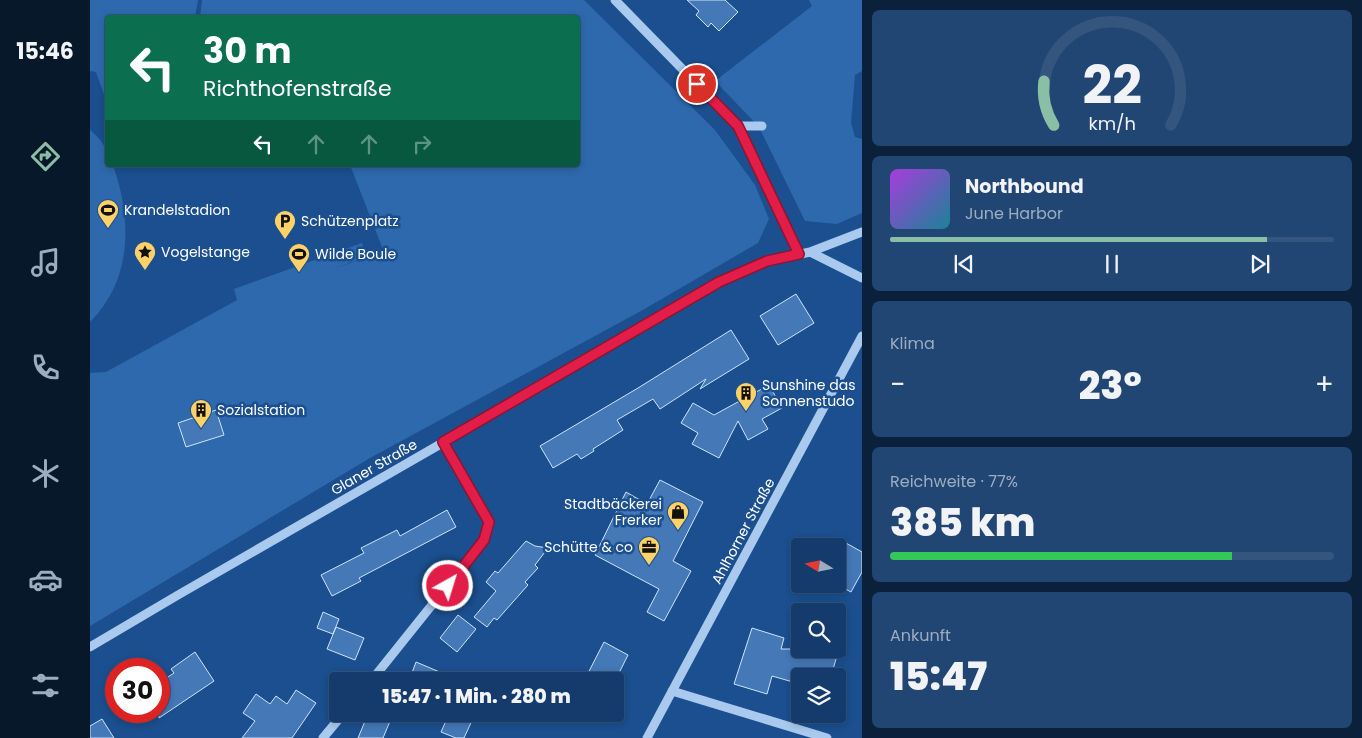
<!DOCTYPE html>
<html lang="de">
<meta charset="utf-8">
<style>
body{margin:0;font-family:Poppins,sans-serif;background:#214673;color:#f1f3f6;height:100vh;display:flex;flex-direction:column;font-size:19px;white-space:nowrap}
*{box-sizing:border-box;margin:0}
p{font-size:16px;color:#9dadc1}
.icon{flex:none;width:28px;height:28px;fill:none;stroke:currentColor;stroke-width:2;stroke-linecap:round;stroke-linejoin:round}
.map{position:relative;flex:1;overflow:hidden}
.details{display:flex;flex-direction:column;gap:10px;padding:10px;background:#0b203b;width:500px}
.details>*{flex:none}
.banner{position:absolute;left:15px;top:15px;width:475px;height:152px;border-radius:5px;box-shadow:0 2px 8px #0003,0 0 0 1px #33557e;background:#0b6e4f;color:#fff;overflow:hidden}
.needle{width:32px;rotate:280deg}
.buttons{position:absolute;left:701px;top:538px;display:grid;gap:10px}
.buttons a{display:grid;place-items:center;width:55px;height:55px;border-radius:5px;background:#143b6b;box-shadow:0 2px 8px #0003,0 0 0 1px #33557e;font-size:25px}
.speed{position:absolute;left:15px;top:658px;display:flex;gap:10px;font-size:25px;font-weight:700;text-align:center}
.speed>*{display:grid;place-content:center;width:65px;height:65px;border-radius:50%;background:#143b6b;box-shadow:0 2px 8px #0003,0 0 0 1px #33557e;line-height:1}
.speed .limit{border:8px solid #d22;background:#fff;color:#111}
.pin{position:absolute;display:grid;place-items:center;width:42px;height:42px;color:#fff;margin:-21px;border:2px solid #fff;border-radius:50%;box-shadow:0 1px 5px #0007}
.me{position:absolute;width:55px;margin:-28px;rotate:39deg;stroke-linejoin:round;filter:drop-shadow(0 0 4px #0008)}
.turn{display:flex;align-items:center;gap:18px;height:105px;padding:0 15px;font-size:22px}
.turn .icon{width:65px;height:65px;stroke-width:2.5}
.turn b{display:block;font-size:35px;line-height:42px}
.lanes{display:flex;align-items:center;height:48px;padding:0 15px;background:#0003;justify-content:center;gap:25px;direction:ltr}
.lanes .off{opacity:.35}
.big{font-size:38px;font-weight:800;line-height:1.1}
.details .widget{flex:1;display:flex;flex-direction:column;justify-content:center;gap:8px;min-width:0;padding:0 18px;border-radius:8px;background:#214673}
.details .dial{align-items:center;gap:0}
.dial svg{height:130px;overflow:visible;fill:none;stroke:#33557e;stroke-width:7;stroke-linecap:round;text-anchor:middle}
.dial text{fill:#f1f3f6;stroke:none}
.song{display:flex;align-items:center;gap:15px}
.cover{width:60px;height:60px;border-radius:8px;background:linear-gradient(135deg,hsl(280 70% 55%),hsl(190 70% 35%))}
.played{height:5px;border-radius:2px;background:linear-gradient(90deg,#8abfa5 85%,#33557e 85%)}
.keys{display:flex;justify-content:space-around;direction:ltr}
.heat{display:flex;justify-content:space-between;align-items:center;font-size:28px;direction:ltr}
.charge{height:8px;border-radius:4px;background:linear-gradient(90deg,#34c759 77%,#33557e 0)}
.trip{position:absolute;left:239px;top:672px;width:295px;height:50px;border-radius:5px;background:#143b6b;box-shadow:0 2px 8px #0003,0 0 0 1px #33557e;font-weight:800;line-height:50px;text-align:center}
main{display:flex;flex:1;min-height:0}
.tabs{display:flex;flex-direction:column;width:90px;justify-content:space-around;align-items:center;background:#08182b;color:#9dadc1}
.tabs .icon{width:35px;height:35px}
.tabs .current{color:#8abfa5}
.tabs b{font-size:22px;color:#f1f3f6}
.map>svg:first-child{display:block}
</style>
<main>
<nav class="tabs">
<b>15:46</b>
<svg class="icon current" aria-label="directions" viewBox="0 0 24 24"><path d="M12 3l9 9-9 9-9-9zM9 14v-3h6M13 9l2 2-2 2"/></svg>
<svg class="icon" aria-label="music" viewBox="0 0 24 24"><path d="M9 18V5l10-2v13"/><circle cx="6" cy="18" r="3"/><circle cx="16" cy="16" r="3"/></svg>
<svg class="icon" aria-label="phone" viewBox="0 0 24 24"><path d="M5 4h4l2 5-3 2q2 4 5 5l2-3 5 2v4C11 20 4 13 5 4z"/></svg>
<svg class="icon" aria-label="climate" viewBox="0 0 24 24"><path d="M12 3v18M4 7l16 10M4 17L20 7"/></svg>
<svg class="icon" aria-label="car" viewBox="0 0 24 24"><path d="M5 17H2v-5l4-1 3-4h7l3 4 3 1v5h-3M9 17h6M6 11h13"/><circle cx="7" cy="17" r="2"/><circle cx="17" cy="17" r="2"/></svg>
<svg class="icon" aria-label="filters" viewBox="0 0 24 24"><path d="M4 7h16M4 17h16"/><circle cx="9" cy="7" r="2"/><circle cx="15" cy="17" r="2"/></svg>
</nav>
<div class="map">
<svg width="772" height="738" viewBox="0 0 772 738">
<rect width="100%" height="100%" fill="#1b4f8f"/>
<!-- green -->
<path fill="#2e69ad" d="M0,0H108L105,17L18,18L17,103L6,72L0,71Z
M112,0H494L625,130L665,185L679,219L668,243L551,311L280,458L0,626V373L16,372L147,300L144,289L272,243L276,257L242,269L294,252L260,165H488V18L110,17Z
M719,0H772V71L765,75L761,123L765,137L772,139V213L747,224L715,221L669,127L625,81L722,6Z
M0,130C12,140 18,148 18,165H23L24,168C42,222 42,280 0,322Z"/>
<!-- building -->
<path fill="#4478b7" stroke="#cfe3fa" d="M597,0H635L648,12L629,31L621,23L618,27L606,15L609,11Z
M706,294L724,323L688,345L670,316Z
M641,330L659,359L610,389L616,379L570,409L563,399L527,420L533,430L503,449L504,451L491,459L487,454L463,468L450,446L548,388Z
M679,385L692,408L672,419L678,429L658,440L648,421L629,458L602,444L608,433L591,423L603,403L624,415Z
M126,410L134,435L96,447L88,423Z
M570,480L613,502L583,561L601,571L574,621L557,612L569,589L505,555L536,492L557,504Z
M357,510L366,527L269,578L271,581L242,596L231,575L274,553L271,548L307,530L310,536Z
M436,541L445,546L458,548L445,565L448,568L435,582L438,585L407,620L404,618L397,627L384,617L406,591L396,582L405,571L408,573Z
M756,543L772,552V572L761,592L748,585V560Z
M233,612L249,619L243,634L227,628Z
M368,615L386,629L367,652L350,638Z
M246,627L274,638L265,660L237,649Z
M662,628L694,638L691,649H749L741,676H710V684L682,676L677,694L644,684Z
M514,642L538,655L525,681H494Z
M105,652L124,681L69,718V683L84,673L81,669Z
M326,662L371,681H319Z
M206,690L226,703L202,738H152L165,721L153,713L166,694L180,704L186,696L197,704Z
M278,714H303L293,738H268Z
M359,714H385L374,738H366L351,732Z
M12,719L24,738H0V726Z"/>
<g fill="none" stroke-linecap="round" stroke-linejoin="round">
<!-- minor -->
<path stroke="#a9c9ee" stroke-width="9" d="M525,0L648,126L709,254
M648,126H672
M720,252L772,278
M0,647L88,595L375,430L629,281L677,261L720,252L772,232
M281,681L394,540L399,522L353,442
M582,691L737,738
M233,738L253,714
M557,738L772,336"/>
</g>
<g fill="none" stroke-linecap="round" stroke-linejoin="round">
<!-- route casing -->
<g stroke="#92132f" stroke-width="12">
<path id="route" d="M358,586L394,540L399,522L353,442L629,282L677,261L709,254L648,126L607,84"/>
</g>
<!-- route -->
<use href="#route" stroke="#e11d48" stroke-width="9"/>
</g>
<!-- icons -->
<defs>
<g id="stadium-pin" transform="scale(1.125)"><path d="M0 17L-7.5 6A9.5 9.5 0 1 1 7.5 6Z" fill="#ffd166" stroke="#1b4f8f"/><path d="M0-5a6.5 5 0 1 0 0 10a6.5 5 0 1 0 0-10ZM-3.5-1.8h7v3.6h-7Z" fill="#111"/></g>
<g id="parking-pin" transform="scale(1.125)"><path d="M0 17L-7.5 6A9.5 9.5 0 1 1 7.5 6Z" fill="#ffd166" stroke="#1b4f8f"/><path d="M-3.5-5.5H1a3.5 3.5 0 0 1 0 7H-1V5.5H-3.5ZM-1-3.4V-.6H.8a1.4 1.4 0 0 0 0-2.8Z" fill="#111"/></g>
<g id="sight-pin" transform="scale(1.125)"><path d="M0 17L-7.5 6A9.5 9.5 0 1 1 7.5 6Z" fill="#ffd166" stroke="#1b4f8f"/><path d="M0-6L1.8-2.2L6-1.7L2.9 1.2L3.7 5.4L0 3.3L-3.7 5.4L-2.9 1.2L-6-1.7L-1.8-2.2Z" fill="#111"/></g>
<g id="building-pin" transform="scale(1.125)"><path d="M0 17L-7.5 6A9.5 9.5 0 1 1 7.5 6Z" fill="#ffd166" stroke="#1b4f8f"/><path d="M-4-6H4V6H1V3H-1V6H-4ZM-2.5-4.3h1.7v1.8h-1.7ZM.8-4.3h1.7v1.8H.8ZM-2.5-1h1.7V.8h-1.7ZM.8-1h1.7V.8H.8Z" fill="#111"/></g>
<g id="shop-pin" transform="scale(1.125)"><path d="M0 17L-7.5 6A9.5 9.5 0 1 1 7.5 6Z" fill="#ffd166" stroke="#1b4f8f"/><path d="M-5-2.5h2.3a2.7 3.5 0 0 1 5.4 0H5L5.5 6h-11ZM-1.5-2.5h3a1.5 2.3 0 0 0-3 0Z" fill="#111"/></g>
<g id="office-pin" transform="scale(1.125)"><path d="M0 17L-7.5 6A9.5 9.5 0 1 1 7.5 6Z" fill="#ffd166" stroke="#1b4f8f"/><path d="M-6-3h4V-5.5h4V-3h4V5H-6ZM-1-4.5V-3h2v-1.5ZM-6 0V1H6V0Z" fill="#111"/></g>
</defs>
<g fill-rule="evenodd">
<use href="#stadium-pin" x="18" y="210"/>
<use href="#parking-pin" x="195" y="221"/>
<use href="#sight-pin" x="55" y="252"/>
<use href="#stadium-pin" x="209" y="254"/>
<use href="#building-pin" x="656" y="393"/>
<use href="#building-pin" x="111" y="410"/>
<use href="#shop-pin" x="588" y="512"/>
<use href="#office-pin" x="559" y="547"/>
</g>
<g text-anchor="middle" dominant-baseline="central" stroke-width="5" stroke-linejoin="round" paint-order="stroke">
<!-- poi labels -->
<g font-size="14" fill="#fff" stroke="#1b4f8f" text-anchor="start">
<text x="34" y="210">Krandelstadion</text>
<text x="211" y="221">Schützenplatz</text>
<text x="71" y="252">Vogelstange</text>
<text x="225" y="254">Wilde Boule</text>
<text x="672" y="385">Sunshine das<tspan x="672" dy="16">Sonnenstudo</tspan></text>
<text x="127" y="410">Sozialstation</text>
<text x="572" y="504" text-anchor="end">Stadtbäckerei<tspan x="572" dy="16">Frerker</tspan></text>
<text x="543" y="547" text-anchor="end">Schütte &amp; co</text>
</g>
<!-- street labels -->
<g font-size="14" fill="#fff" stroke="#1b4f8f">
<text transform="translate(284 467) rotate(-30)">Glaner Straße</text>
<text transform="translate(653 531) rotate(-62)">Ahlhorner Straße</text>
</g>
</g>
</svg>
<div class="buttons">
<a><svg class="needle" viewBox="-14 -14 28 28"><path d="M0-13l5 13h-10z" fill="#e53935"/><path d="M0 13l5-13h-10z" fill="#9dadc1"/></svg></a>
<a><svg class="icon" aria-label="search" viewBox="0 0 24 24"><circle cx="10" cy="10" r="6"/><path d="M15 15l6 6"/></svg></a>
<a><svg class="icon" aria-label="layers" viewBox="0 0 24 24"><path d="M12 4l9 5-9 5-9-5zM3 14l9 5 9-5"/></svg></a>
</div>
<div class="speed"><div class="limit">30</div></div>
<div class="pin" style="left:607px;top:84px;background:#d93025"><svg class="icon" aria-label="arrive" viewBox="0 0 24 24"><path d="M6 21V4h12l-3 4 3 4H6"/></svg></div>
<svg class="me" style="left:358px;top:586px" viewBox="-20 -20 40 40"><circle r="17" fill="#e11d48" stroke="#fff" stroke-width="3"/><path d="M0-11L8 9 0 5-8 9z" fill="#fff"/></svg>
<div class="trip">15:47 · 1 Min. · 280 m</div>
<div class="banner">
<div class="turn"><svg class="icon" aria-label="left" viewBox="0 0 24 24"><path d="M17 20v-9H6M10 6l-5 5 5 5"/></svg><div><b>30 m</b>Richthofenstraße</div></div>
<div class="lanes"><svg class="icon" aria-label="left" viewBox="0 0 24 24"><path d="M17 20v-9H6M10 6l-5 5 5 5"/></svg><svg class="icon off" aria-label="ahead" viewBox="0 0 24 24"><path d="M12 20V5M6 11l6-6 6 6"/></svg><svg class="icon off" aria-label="ahead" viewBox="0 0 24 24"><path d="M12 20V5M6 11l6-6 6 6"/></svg><svg class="icon off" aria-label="right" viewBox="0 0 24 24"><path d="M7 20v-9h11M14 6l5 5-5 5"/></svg></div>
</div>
</div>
<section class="details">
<div class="widget dial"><svg viewBox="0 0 100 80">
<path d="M14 69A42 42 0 1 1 86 69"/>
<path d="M14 69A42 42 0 0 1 8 42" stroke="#8abfa5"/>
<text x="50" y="56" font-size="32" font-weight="700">22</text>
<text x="50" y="72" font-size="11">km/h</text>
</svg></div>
<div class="widget">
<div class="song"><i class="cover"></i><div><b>Northbound</b><p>June Harbor</p></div></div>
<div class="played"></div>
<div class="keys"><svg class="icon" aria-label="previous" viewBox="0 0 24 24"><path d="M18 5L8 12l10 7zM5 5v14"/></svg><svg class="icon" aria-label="pause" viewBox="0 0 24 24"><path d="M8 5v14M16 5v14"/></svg><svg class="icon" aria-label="next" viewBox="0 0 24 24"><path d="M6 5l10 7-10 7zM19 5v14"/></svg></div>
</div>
<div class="widget"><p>Klima</p>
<div class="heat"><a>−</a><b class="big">23°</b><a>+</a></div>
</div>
<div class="widget"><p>Reichweite · 77%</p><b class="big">385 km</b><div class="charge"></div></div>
<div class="widget"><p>Ankunft</p><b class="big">15:47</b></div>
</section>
</main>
